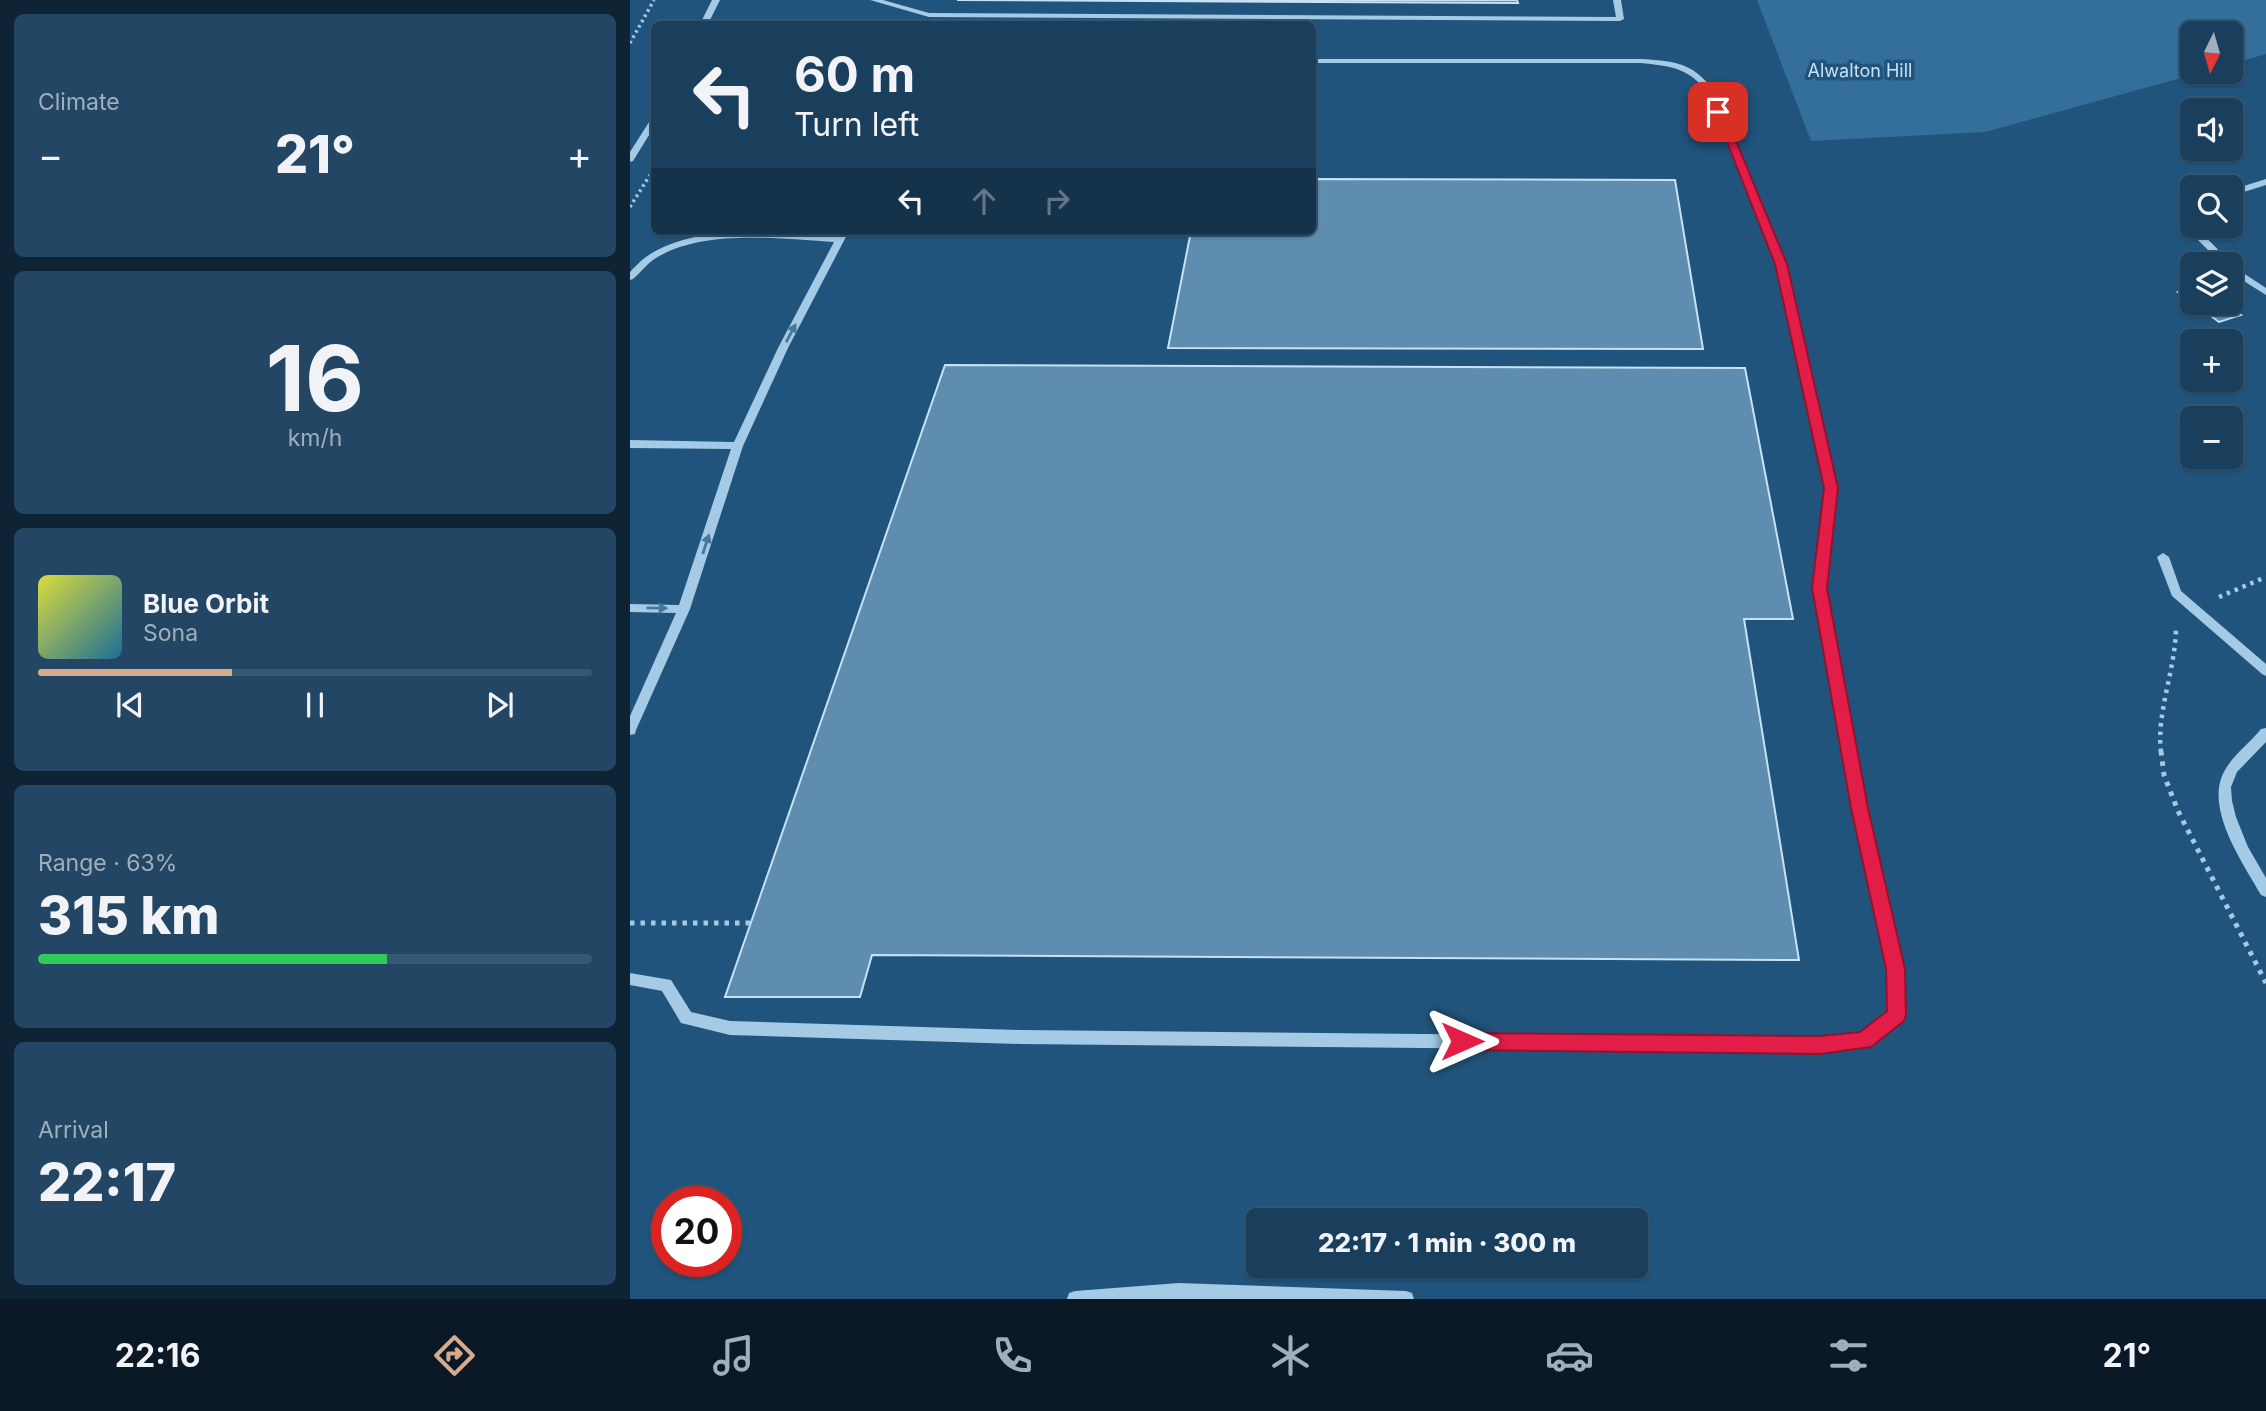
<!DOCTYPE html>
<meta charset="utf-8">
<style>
body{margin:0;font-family:Inter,sans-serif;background:#224663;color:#f1f3f6;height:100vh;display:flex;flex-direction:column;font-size:26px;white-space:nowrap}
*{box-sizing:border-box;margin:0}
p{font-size:23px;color:#9fafbc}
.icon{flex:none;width:38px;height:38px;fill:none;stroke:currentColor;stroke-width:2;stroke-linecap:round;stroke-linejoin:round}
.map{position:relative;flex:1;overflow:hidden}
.details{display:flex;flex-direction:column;gap:14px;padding:14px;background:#0e2333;width:630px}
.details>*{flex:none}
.guide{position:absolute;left:21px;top:21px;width:665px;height:214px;border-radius:10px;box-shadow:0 2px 5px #0004,0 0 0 2px #375872;background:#193f5d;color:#f1f3f6;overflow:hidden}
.needle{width:46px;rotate:185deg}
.buttons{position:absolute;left:1550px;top:21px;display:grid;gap:14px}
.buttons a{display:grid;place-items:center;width:63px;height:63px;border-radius:10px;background:#193f5d;box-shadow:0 2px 5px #0004,0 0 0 2px #375872;font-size:35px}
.speed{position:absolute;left:21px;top:1186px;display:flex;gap:14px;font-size:35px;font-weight:700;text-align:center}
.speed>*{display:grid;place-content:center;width:91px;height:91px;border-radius:50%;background:#193f5d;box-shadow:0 2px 5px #0004,0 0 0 2px #375872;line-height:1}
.speed .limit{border:10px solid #d22;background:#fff;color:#111}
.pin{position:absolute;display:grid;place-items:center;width:60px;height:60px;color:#fff;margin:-30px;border-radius:14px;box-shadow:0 4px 10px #0006}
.me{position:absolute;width:77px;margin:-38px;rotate:90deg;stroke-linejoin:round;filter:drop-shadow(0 0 5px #0008)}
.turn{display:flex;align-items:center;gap:24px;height:147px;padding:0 28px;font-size:32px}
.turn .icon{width:91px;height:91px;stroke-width:2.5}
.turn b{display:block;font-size:49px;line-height:60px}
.lanes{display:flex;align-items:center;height:66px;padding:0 28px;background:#0003;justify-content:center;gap:35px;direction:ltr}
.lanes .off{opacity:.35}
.big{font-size:52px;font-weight:800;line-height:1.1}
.details .card{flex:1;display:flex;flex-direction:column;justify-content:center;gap:10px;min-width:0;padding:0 24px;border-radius:10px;background:#224663}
.details .dial{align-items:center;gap:0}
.dial b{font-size:91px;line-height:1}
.song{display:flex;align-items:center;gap:21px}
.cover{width:84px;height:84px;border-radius:10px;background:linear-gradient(135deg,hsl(60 70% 55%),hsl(200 70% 35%))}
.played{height:7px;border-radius:4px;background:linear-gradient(90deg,#d6ab8b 35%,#375872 35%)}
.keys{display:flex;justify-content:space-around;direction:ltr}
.heat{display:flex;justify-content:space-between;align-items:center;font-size:38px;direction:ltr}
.charge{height:10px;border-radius:5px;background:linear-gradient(90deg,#34c759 63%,#375872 0)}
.trip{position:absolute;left:616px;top:1208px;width:402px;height:70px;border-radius:10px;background:#193f5d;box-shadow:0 2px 5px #0004,0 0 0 2px #375872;font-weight:800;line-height:70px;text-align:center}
.tabs{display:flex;height:112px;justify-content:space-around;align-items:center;background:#0a1925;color:#9fafbc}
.tabs .icon{width:49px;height:49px}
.tabs .selected{color:#d6ab8b}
.tabs b{font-size:32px;color:#f1f3f6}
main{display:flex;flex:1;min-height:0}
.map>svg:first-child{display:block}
</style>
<main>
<section class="details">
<div class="card"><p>Climate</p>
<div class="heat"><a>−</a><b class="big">21°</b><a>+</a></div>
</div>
<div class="card dial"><b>16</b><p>km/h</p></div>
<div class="card">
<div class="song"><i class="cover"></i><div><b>Blue Orbit</b><p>Sona</p></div></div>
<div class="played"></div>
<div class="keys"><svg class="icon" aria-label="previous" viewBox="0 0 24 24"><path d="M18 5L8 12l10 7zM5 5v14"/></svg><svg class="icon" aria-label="pause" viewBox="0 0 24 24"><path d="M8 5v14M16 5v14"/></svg><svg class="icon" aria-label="next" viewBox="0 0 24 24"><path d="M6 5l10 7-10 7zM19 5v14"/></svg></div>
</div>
<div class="card"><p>Range · 63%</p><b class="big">315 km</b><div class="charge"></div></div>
<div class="card"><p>Arrival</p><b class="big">22:17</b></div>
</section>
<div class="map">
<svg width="1636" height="1299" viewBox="0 0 1636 1299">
<rect width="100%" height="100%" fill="#21547c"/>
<!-- green -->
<path fill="#346e9a" d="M1127,0H1636V54L1601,64V33H1563V72H1573L1355,132L1181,141Z"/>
<!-- building -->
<path fill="#5e8daf" stroke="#c7e2f5" stroke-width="2" d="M327,0H887L888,3Z
M682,179L1045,180L1073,349L538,348L561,231H682Z
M1563,287V303H1594L1611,315L1589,322L1548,292Z
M315,365L1115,368L1163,619H1114L1169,960L242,955L230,997H95Z"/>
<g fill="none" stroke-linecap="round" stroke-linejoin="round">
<!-- path-far2 -->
<path stroke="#a4cae6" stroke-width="3.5" stroke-dasharray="2.5 3.5" stroke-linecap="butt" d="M0,43L24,0
M0,207L20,175"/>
<!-- path-far1 -->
<path stroke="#a4cae6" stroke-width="4.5" stroke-dasharray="3.5 5" stroke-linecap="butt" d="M1589,597L1636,577
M1531,752C1526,713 1546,668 1546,627"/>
<!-- path -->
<path stroke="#a4cae6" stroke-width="5" stroke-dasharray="4.5 6" stroke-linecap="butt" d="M1531,751L1534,775L1548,811L1636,983
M0,923H121"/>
<!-- minor -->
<path fill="#a4cae6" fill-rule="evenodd" d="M82,0H90L78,24H70Z
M240,0H253L299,13L986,17L983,0H991L994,19L990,21L299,17Z
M682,59H1011C1043,61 1063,62 1083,90L1156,264L1207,488L1196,588L1236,809L1272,969L1274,1015L1272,1020L1239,1046L1190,1052L391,1044L100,1035L51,1023L32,991L0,985V973L41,980L61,1012L100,1021L391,1030L1190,1038L1231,1034L1259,1012L1258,969L1222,809L1184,588L1195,488L1146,264L1075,90C1058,67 1038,66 1011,63H682Z
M21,119H24V127L3,161L0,162V152Z
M1636,179V185L1601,196V190Z
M1563,218V226H1565L1600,262L1602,264L1601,265L1592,264L1555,227L1560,219Z
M209,231H219L158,348L113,446L60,609L6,730L5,734L0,735V716L46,613L0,612V604L49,605L101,449L0,448V440L104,442L148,348L204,242C149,239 70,228 23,260C16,265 10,273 3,279L0,280V272C5,267 10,261 16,257C65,222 150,233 207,236Z
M1601,265L1636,288V295L1601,273Z
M1533,553L1539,557L1551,591L1636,664V676L1632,674L1542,596L1527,557Z
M1636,728V742L1607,772L1601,787L1602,801L1606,817L1618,847L1636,878V897L1631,895C1613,863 1573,807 1595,770C1604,754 1620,743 1631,729Z
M549,1283L776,1291L782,1293L784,1299H437L439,1293L445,1291Z"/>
</g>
<!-- one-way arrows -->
<defs><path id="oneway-solid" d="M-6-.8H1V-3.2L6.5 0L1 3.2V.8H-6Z" transform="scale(1.75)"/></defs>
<g fill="#48779c">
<use href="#oneway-solid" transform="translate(161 333) rotate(-62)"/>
<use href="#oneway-solid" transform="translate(76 544) rotate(-72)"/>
<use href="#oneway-solid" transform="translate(27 608) rotate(1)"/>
</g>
<!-- route -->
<path fill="#e11d48" stroke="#92132f" stroke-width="2" d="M1084,109L1094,112L1157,264L1208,488L1197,588L1238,808L1275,969L1276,1015L1274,1021L1241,1047L1190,1054L832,1050L825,1048L822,1041L825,1035L832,1033L1190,1036L1230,1032L1257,1011L1256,969L1221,808L1182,588L1194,488L1145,264Z"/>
<g text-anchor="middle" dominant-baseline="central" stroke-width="7" stroke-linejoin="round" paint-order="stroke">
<!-- far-park labels -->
<g font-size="18" fill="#c7e2f5" stroke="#21547c">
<text x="1230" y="70">Alwalton Hill</text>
</g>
</g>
</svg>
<div class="buttons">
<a><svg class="needle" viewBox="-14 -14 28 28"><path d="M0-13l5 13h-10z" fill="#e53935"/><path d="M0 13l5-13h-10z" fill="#9fafbc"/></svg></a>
<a><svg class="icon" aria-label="sound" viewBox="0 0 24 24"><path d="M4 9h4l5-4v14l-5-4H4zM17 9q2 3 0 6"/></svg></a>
<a><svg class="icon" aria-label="search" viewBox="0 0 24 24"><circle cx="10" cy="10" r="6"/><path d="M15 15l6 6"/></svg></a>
<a><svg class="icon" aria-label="layers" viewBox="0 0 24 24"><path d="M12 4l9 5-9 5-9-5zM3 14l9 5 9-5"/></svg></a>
<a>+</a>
<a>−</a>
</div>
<div class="speed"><div class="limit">20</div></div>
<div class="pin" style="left:1088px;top:112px;background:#d93025"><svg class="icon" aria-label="arrive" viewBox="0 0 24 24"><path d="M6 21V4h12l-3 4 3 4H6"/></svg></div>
<svg class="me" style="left:832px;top:1041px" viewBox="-20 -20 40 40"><path d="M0-17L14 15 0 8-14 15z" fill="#e11d48" stroke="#fff" stroke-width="4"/></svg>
<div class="trip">22:17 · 1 min · 300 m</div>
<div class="guide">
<div class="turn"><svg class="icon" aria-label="left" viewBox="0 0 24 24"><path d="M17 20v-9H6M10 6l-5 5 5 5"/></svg><div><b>60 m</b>Turn left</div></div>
<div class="lanes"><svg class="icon" aria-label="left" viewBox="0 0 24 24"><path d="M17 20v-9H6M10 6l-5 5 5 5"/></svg><svg class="icon off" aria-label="ahead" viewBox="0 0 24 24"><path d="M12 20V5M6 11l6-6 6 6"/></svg><svg class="icon off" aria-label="right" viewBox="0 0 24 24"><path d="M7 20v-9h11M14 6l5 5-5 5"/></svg></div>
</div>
</div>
</main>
<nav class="tabs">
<b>22:16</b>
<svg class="icon selected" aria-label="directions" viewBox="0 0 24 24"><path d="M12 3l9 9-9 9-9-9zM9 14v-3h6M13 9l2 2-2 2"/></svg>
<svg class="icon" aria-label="music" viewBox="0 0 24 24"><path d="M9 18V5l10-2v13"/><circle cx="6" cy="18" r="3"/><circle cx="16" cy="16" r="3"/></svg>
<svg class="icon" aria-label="phone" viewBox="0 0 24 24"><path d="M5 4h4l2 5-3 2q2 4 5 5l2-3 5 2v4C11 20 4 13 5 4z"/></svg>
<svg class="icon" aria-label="climate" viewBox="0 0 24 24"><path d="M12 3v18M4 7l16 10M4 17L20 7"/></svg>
<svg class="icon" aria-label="car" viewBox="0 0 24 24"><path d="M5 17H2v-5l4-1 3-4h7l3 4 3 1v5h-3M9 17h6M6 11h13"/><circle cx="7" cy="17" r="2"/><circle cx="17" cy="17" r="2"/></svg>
<svg class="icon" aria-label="filters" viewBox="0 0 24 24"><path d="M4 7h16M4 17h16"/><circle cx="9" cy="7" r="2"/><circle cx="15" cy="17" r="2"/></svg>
<b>21°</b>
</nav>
